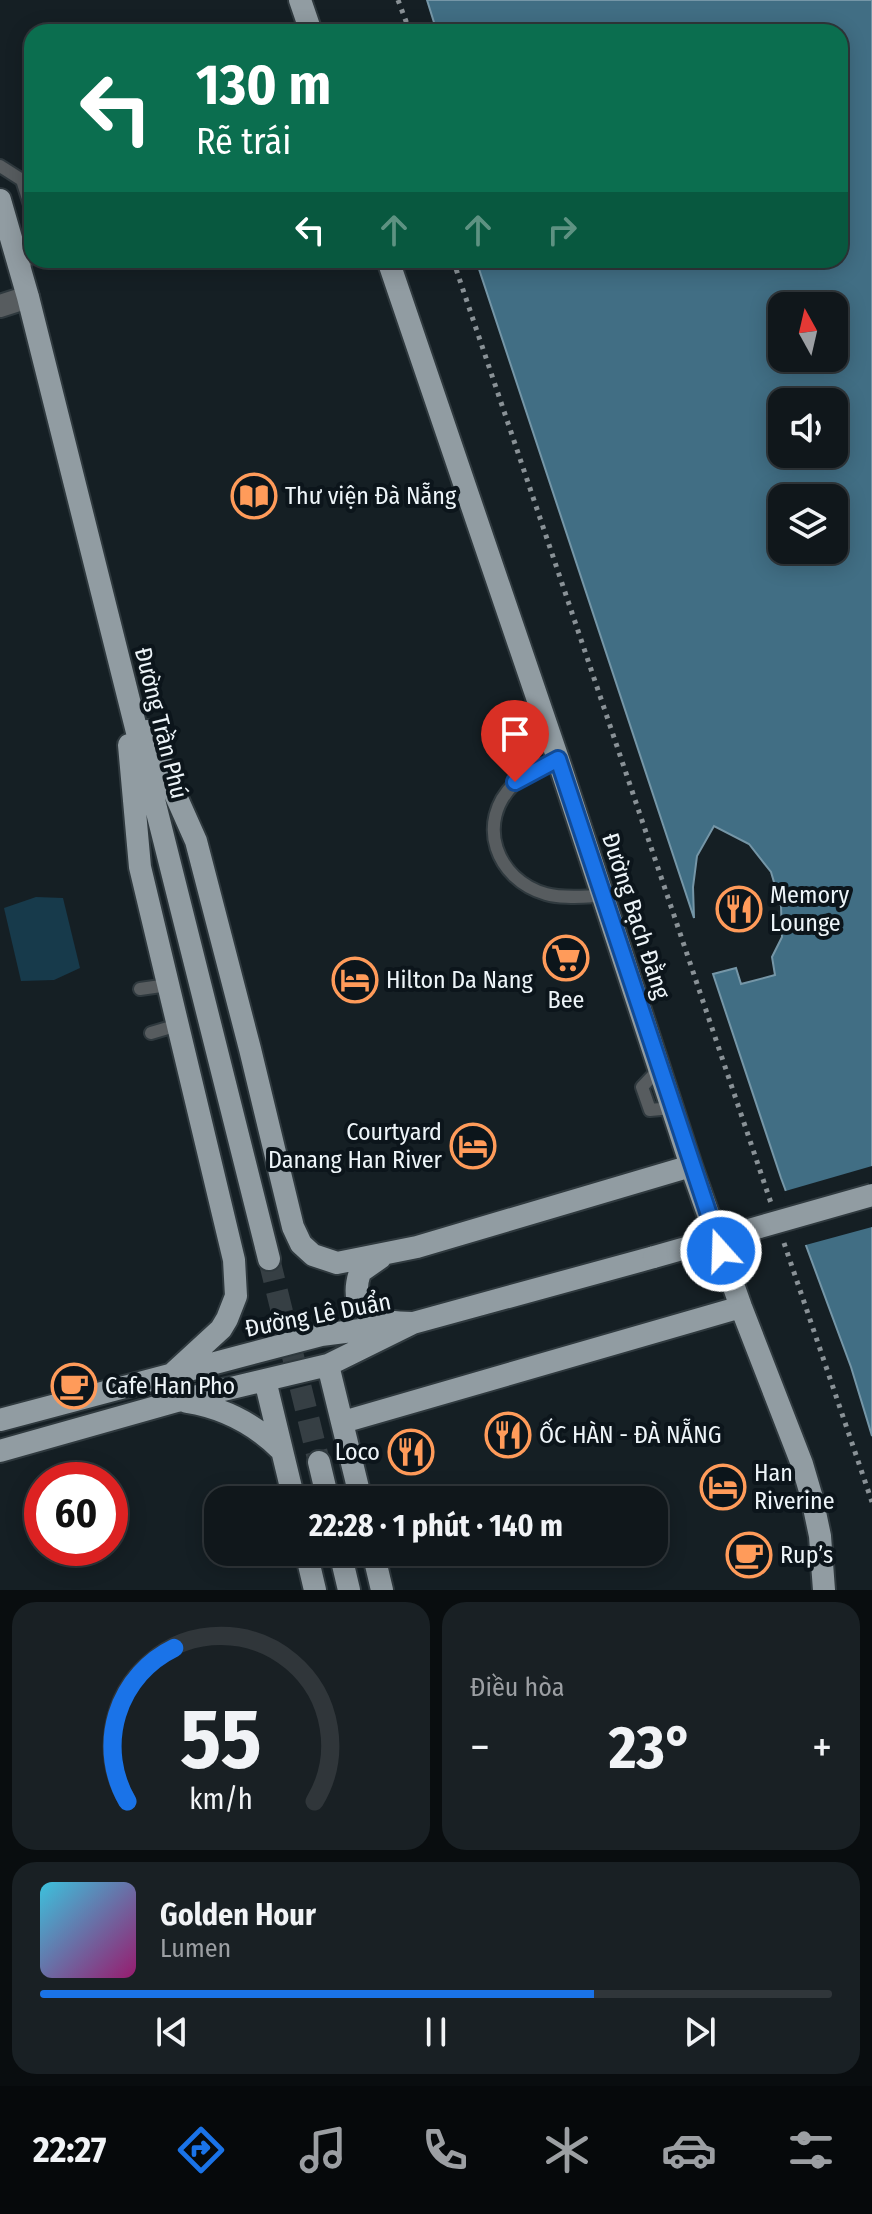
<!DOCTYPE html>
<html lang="vi">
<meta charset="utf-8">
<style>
body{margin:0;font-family:"Fira Sans Condensed",sans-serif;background:#192024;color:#f1f3f6;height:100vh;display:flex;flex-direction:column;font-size:30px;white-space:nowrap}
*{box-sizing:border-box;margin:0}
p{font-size:26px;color:#9c9fa3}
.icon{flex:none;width:44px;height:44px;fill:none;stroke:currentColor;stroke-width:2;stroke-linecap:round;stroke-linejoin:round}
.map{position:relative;height:1590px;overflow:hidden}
.panel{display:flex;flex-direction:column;gap:12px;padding:12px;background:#090d0f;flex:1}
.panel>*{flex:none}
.top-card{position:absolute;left:24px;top:24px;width:824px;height:244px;border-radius:24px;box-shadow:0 4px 20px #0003,0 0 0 2px #30363a;background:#0b6e4f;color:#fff;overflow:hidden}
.needle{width:52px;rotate:352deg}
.fabs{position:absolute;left:768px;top:292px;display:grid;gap:16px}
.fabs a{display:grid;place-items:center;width:80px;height:80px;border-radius:16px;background:#10171b;box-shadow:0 4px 20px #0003,0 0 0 2px #30363a;font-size:40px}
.speed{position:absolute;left:24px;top:1462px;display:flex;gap:16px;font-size:40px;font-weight:700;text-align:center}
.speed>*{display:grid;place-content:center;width:104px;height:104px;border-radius:50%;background:#10171b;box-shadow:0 4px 20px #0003,0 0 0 2px #30363a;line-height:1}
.speed .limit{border:12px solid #d22;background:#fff;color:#111}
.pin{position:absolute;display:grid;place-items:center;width:68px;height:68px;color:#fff;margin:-82px -34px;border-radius:50% 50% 50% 0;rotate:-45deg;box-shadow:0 0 8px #0007}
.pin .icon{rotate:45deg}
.me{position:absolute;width:88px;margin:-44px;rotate:340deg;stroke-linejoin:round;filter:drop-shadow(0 0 6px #0008)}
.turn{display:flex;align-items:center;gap:28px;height:168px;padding:0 40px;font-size:36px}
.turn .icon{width:104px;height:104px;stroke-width:2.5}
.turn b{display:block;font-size:56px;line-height:68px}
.lanes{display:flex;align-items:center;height:76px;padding:0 40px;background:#0003;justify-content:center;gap:40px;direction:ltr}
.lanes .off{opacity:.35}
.big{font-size:60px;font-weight:700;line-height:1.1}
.panel .widget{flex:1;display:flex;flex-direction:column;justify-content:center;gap:12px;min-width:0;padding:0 28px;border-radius:24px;background:#192024}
.panel .dial{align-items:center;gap:0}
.dial svg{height:208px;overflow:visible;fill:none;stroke:#30363a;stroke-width:7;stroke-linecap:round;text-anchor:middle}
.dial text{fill:#f1f3f6;stroke:none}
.song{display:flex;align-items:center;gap:24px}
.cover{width:96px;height:96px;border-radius:12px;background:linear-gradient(135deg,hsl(190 70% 55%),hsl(320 70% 35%))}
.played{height:8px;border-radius:4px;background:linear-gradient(90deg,#1a73e8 70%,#30363a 70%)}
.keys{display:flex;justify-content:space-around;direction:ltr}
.heat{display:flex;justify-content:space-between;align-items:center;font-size:44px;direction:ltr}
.panel .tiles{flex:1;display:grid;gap:12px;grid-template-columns:1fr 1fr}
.widget:last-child{grid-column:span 2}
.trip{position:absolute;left:204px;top:1486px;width:464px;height:80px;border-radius:24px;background:#10171b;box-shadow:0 4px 20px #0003,0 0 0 2px #30363a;font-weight:700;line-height:80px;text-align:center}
.dock{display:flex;height:128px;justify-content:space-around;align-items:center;background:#06090b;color:#9c9fa3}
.dock .icon{width:56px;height:56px}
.dock .on{color:#1a73e8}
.dock b{font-size:36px;color:#f1f3f6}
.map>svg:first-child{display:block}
</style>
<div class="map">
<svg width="872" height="1590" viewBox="0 0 872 1590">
<rect width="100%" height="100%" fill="#151f24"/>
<!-- green -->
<path fill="#173a4b" d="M36,897L63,898L80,968L54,980L21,981L4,908Z"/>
<!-- water -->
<path fill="#416e84" stroke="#7596a7" stroke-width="2" fill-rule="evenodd" d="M427,0H872V1436L851,1367L781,1178L713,974L736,968L741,984L775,975L772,957L782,937L781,906L771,872L749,844L714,826L697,856L693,887L694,918L476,260H840V32H437ZM782,306H834V358H782ZM782,402H834V454H782ZM782,498H834V550H782Z"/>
<!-- pier -->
<path fill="#151f24" d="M872,1166V1227L802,1246L782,1192Z"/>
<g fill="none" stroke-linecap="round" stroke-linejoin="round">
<!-- primary-tunnel -->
<path stroke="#363f44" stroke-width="22" stroke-dasharray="22 11" stroke-linecap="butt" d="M269,1259L319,1462"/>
<!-- service casing -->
<g stroke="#2f393e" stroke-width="16">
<path id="service" d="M0,166L22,180L32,211
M22,271L32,248
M558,759C544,766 525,773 514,784C475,822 496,880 546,894C563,899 585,896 602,896
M140,989L168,985
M151,1033L178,1025
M659,1069L642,1087L650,1110L672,1108"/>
</g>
<!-- minor casing -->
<g stroke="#2f393e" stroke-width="26">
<path id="minor" d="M0,306L28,297"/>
</g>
<!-- primary casing -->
<g stroke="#2f393e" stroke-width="26">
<path id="primary" d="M300,0L311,32
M0,200L28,297L269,1259
M388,260L558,759L691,1166L741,1307L802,1464L812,1498L820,1536L824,1590
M147,731L196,841L250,1049L293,1227L301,1244L313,1255L337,1263L417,1247L691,1166
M129,745L140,867L234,1260L236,1296L227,1319L221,1329L171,1375
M380,1258L360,1272C346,1315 379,1323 413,1323L654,1257
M328,1365L361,1500
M265,1380L294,1500
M187,1402C225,1408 255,1424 282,1451
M0,1420L321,1335L392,1326
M343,1422L741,1307
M0,1451L177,1401L328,1365L413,1323
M319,1462L328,1500
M306,1552L315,1590
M340,1552L349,1590
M373,1552L382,1590"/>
</g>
<!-- path -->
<path stroke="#8a9297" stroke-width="5" stroke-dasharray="4 6" stroke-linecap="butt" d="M398,0L410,32
M453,260L771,1203
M784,1243L872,1502"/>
<!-- service -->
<use href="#service" stroke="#575c5f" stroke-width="12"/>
<!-- minor -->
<use href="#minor" stroke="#575c5f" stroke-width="22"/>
<!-- primary -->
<use href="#primary" stroke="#919ca2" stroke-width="22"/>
<!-- primary-bridge casing -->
<g stroke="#2f393e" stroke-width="26" stroke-linecap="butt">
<path id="primary-bridge" d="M654,1257L872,1195"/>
</g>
<!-- primary-bridge -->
<use href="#primary-bridge" stroke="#919ca2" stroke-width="22"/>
</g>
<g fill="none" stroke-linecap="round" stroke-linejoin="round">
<!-- route casing -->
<g stroke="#114b97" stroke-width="20">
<path id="route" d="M515,782L558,759L721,1251"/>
</g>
<!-- route -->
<use href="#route" stroke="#1a73e8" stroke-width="14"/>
</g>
<!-- icons -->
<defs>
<g id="library-ring" transform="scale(2.3)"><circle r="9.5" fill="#0c151b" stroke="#ff9b5a" stroke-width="1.5"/><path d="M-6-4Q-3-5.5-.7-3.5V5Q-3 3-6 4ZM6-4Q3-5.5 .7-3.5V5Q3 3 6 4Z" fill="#ff9b5a"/></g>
<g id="restaurant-ring" transform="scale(2.3)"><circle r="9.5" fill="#0c151b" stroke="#ff9b5a" stroke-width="1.5"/><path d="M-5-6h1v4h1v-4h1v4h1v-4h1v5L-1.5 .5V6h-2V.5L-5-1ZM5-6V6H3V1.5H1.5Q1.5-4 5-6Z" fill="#ff9b5a"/></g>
<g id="supermarket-ring" transform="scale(2.3)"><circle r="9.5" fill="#0c151b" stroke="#ff9b5a" stroke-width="1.5"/><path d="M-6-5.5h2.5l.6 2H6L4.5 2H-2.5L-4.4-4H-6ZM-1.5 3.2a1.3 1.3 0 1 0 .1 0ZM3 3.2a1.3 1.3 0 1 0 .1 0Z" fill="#ff9b5a"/></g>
<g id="hotel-ring" transform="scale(2.3)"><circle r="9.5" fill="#0c151b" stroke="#ff9b5a" stroke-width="1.5"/><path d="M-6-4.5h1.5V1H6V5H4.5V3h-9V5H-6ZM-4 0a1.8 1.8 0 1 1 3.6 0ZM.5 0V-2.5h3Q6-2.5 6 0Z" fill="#ff9b5a"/></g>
<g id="cafe-ring" transform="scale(2.3)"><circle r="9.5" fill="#0c151b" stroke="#ff9b5a" stroke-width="1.5"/><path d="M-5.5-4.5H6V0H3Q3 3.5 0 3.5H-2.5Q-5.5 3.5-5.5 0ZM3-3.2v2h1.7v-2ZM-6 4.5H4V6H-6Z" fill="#ff9b5a"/></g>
</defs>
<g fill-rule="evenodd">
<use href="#library-ring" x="254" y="496"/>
<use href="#restaurant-ring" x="739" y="909"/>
<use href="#supermarket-ring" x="566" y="958"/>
<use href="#hotel-ring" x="355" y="980"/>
<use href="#hotel-ring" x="473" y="1146"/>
<use href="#cafe-ring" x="74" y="1386"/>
<use href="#restaurant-ring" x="508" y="1435"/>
<use href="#restaurant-ring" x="411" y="1452"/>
<use href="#hotel-ring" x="723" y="1487"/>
<use href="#cafe-ring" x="749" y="1555"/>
</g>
<g text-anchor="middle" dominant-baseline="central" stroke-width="8" stroke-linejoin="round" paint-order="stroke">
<!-- poi labels -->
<g font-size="24" fill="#eef5f9" stroke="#0c151b" text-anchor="start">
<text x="285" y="496">Thư viện Đà Nẵng</text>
<text x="770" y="895">Memory<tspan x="770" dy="28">Lounge</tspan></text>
<text x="386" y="980">Hilton Da Nang</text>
<text x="566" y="1000" text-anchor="middle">Bee</text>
<text x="442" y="1132" text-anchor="end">Courtyard<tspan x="442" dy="28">Danang Han River</tspan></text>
<text x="105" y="1386">Cafe Han Pho</text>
<text x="539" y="1435">ỐC HÀN - ĐÀ NẴNG</text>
<text x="380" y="1452" text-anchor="end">Loco</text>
<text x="754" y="1473">Han<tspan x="754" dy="28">Riverine</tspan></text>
<text x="780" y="1555">Rup’s</text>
</g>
<!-- street labels -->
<g font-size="24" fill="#eef5f9" stroke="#0c151b">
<text transform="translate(161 723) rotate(76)">Đường Trần Phú</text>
<text transform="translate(636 916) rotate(72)">Đường Bạch Đằng</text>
<text transform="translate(318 1315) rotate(-11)">Đường Lê Duẩn</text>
</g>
</g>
</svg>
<div class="fabs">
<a><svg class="needle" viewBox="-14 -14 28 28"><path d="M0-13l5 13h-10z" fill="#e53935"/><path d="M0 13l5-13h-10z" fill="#9c9fa3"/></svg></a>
<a><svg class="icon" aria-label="sound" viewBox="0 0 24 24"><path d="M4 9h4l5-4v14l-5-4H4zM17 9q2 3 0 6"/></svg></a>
<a><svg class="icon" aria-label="layers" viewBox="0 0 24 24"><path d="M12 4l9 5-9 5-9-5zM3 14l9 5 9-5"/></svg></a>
</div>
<div class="speed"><div class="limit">60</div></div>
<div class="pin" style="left:515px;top:782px;background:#d93025"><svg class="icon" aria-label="arrive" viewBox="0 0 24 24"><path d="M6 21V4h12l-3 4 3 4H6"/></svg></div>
<svg class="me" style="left:721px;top:1251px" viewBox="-20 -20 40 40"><circle r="17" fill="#1a73e8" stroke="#fff" stroke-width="3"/><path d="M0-11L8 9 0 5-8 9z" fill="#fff"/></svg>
<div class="trip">22:28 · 1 phút · 140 m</div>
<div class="top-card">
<div class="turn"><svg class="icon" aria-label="left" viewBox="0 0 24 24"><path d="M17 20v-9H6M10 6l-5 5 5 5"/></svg><div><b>130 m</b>Rẽ trái</div></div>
<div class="lanes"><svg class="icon" aria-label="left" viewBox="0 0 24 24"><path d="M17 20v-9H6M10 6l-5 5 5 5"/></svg><svg class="icon off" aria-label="ahead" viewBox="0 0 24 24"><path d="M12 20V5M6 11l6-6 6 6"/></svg><svg class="icon off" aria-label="ahead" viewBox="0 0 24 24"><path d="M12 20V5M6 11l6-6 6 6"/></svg><svg class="icon off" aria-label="right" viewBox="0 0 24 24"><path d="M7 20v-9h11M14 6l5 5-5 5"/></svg></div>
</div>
</div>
<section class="panel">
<div class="tiles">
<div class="widget dial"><svg viewBox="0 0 100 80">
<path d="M14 69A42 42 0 1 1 86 69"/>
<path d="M14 69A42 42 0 0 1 32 10" stroke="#1a73e8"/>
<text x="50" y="56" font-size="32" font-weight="700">55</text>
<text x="50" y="72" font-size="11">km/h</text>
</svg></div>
<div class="widget"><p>Điều hòa</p>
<div class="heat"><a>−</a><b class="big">23°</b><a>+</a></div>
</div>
<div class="widget">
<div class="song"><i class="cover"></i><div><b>Golden Hour</b><p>Lumen</p></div></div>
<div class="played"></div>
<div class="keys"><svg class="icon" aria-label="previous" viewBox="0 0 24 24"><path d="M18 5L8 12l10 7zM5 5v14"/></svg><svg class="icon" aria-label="pause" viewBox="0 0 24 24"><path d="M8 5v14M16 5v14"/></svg><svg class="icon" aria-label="next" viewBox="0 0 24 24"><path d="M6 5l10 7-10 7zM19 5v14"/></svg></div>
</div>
</div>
</section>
<nav class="dock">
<b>22:27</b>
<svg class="icon on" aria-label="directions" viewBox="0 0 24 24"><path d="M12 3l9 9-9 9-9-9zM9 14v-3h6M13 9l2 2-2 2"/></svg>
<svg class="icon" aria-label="music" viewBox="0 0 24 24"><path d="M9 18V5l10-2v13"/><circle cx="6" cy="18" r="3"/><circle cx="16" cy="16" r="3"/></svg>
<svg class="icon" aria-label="phone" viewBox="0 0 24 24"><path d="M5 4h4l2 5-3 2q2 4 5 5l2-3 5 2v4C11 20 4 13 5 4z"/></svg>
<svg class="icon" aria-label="climate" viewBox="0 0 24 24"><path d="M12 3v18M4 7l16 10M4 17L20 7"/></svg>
<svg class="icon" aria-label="car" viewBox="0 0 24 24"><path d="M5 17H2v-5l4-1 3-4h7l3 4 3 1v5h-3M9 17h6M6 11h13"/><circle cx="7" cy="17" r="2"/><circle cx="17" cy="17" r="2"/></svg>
<svg class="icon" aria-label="filters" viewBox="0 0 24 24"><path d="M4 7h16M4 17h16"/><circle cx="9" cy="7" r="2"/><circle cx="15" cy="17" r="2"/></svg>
</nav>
